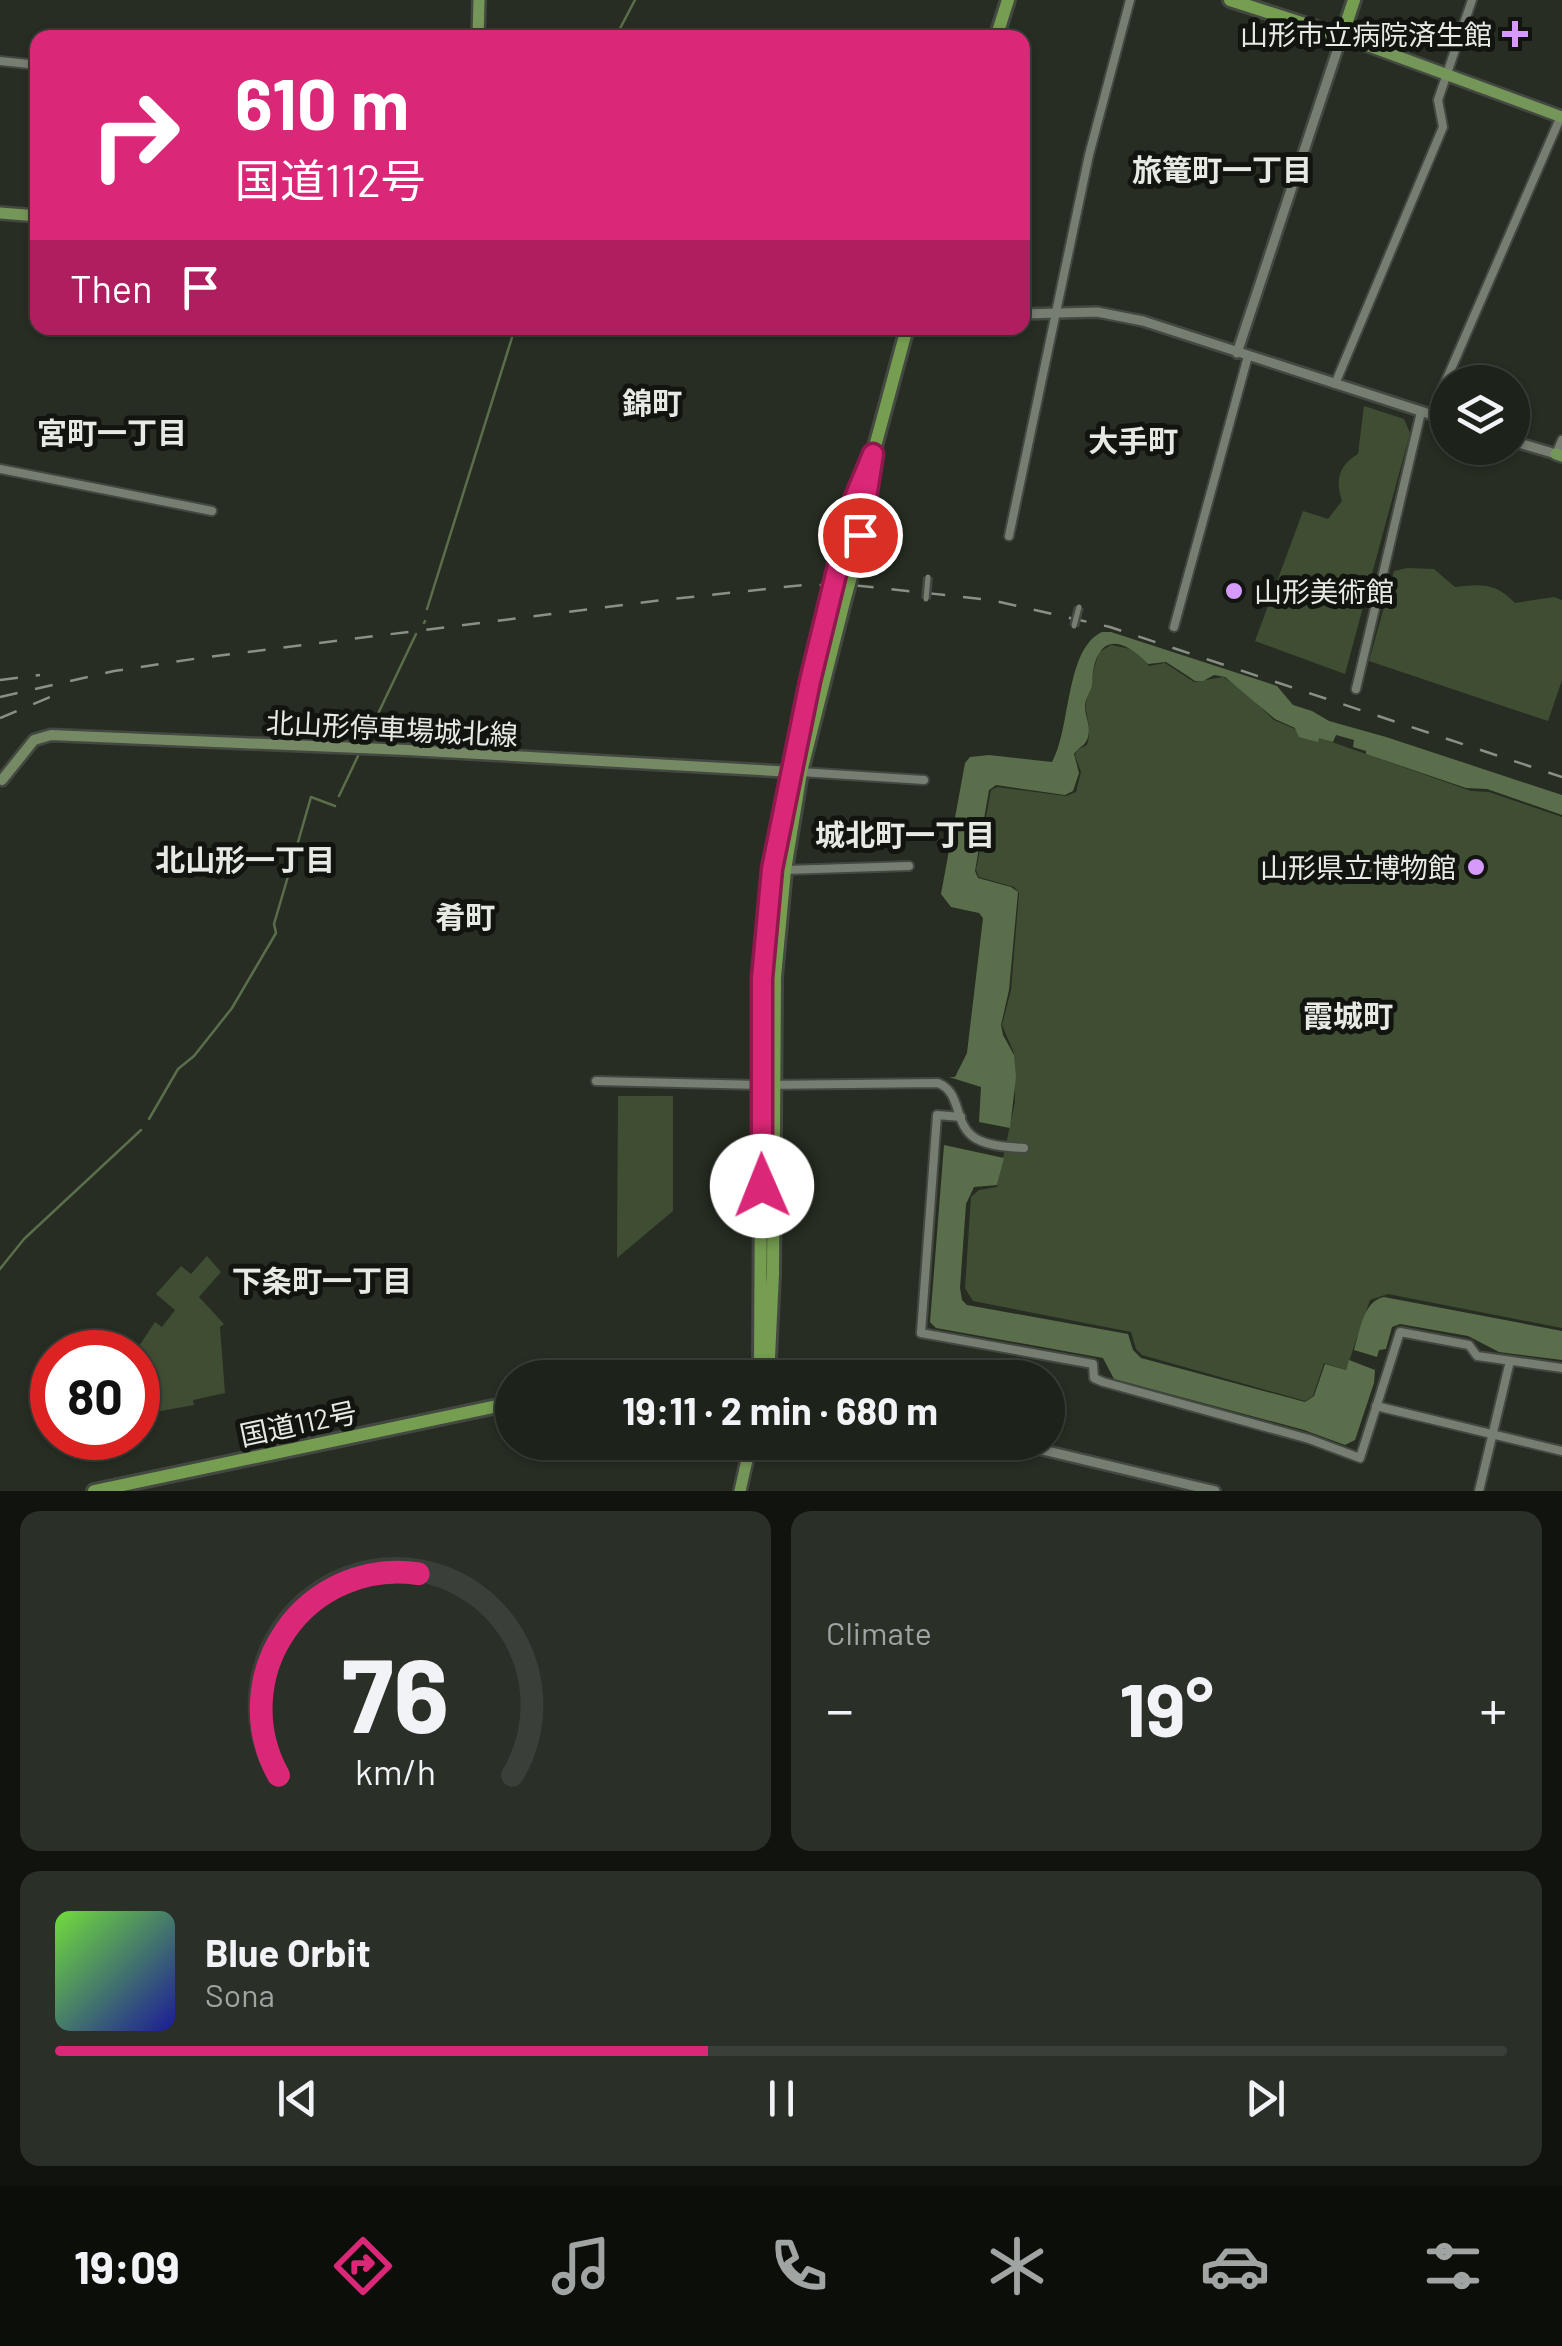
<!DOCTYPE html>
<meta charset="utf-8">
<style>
body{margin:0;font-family:Barlow,"Noto Sans JP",sans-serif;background:#2a2f27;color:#f1f3f6;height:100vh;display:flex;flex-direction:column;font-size:38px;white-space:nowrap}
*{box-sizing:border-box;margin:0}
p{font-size:32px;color:#a0a4a2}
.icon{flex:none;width:55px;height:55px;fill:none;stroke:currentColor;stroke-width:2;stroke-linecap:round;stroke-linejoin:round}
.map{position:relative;height:1491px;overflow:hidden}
.side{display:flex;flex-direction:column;gap:20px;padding:20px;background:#10130e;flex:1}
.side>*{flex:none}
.guide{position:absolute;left:30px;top:30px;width:1000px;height:305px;border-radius:20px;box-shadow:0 2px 8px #0004,0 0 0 2px #3b3f39;background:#db2777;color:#fff;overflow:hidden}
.fabs{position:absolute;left:1430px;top:365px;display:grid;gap:20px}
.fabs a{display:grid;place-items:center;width:100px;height:100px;border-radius:50%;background:#1d221a;box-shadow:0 2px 8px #0004,0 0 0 2px #3b3f39;font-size:50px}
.speed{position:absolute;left:30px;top:1330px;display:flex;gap:20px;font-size:50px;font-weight:700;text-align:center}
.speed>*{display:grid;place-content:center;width:130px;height:130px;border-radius:50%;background:#1d221a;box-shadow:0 2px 8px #0004,0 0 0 2px #3b3f39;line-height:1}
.speed .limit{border:15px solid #d22;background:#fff;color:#111}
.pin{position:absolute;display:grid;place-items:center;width:85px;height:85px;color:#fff;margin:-42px;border:5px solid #fff;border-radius:50%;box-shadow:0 2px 10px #0007}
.me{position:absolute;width:110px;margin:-55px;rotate:359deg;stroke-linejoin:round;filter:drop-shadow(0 0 8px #0008)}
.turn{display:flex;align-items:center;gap:35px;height:210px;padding:0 40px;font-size:45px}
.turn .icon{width:130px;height:130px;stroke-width:2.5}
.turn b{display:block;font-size:70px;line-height:85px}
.then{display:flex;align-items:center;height:95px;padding:0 40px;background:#0003;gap:20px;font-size:38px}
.big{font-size:75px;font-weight:700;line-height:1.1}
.side .widget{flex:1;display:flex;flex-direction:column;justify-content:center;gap:15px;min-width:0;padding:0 35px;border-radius:20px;background:#2a2f27}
.side .dial{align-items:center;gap:0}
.dial svg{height:260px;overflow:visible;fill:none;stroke:#3b3f39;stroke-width:7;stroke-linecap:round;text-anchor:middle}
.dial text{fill:#f1f3f6;stroke:none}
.song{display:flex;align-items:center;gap:30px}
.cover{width:120px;height:120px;border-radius:15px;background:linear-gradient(135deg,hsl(100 70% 55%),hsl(240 70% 35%))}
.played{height:10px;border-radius:5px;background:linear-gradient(90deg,#db2777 45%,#3b3f39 45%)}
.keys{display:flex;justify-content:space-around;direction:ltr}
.heat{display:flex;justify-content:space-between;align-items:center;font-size:55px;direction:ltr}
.side .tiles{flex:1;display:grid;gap:20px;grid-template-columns:1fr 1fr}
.widget:last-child{grid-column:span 2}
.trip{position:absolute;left:495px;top:1360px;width:570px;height:100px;border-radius:50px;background:#1d221a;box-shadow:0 2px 8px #0004,0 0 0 2px #3b3f39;font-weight:700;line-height:100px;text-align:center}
.menu{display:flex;height:160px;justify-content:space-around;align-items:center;background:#0c0e0a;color:#a0a4a2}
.menu .icon{width:70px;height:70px}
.menu .current{color:#db2777}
.menu b{font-size:45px;color:#f1f3f6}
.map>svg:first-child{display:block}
</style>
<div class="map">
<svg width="1562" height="1491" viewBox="0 0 1562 1491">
<rect width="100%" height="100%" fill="#272d22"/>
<!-- green -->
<path fill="#3f4e33" d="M1364,406L1404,419L1410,433L1345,674L1255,641L1303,511L1328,519L1342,501C1335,480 1339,465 1358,454Z
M1407,568L1434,569L1455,587C1483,584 1495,583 1515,603L1554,597L1562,600V680L1548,721L1369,661L1394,571Z
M1111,645L1135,650L1149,666L1165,663L1194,682L1223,677L1244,691L1274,720L1295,729L1471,791L1489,792L1562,817V1328L1388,1294L1370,1300L1346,1370L1324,1363L1313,1396L1305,1401L1142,1355L1136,1349L1131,1332L973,1301L965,1288L971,1197L979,1190L997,1187L1015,1102L1014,1053L1002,1025L1011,990L1019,893L1014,887L979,877L976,870L991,790L997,787L1066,796L1076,792L1081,772L1075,756L1077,750L1087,745C1093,724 1084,715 1086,702C1090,685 1094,668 1099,652Z
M618,1096H673V1211L617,1258Z
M207,1256L221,1272L199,1297L224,1324L220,1327L225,1393L193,1400L194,1405L144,1414L138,1403L135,1352L155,1322L162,1327L175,1310L156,1294L181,1266L191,1274Z"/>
<!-- water -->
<path fill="#5a6e4b" d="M1102,632H1111L1277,686L1293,705L1312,711L1329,721L1386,737L1562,795V815L1487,789L1466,788L1366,754V751L1353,747L1354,740L1336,735L1333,742L1319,738L1318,742L1299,737L1295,728L1275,719L1225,677L1214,675L1203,681H1195C1185,674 1177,669 1166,662L1148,664C1116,631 1094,639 1092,684C1091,692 1085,698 1085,706C1085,718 1091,724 1088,737C1085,747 1079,746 1074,754L1079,773L1073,791L1065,795L996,785L989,790L975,871L978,878L1011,887L1018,892L1009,990L1001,1025L1003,1035L1014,1055L1016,1077L1010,1128L979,1122L981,1087L949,1077H955L967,1053L983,918L979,913L951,907L941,894L965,763L970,757L989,755L1052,762C1071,729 1065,649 1102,632Z
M944,1145L1004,1158L997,1185L974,1187L966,1204L960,1288L962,1300L967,1305L1128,1334L1133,1350L1141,1358L1305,1402L1314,1396L1325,1364L1346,1370L1349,1360L1375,1370L1374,1383L1355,1440L1345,1445L1304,1430L1114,1379L1103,1358L936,1328L930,1322Z
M1384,1297L1562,1331V1360L1499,1352L1468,1336L1400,1324L1392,1327L1386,1349L1379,1350L1377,1357L1354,1350C1360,1331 1363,1301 1384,1297Z"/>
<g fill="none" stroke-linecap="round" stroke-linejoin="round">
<!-- stream -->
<path stroke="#5a6e4b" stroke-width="2.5" d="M615,38L635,0
M427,609L515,328
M424,623L425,621
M365,741L416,634
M339,796L358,756
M292,863L311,797L335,806
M149,1119L178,1069L194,1056L232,1008L276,933L274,924L289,873
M0,1269L24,1239L141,1130"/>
<!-- minor casing -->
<g stroke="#434840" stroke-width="12">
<path id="minor" d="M0,61L38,65
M1335,384L1443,127L1438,100L1472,0
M1431,415L1561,116
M1556,454L1562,440
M0,469L212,511
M1009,536L1089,155L1130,0
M1174,627L1248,356
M1356,689L1421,412
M801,772L924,780
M785,870L909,866
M596,1081L760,1085L938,1083C961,1092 954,1120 971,1135C983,1146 1008,1147 1024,1148
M961,1117L937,1115L921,1333L1093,1364L1094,1378L1103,1382L1309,1439L1360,1458L1400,1332L1469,1345L1477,1356L1562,1368
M1376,1406L1562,1451
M1479,1491L1510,1361"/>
</g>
<!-- tertiary casing -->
<g stroke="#434840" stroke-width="14">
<path id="tertiary" d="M1022,314L1097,312L1143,321L1448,420
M1237,353L1342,36
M1512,441L1556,454
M1009,1442L1215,1491"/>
</g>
<!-- secondary casing -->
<g stroke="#434840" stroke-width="15">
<path id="secondary" d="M2,780L34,740L51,735L407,750L794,772"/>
</g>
<!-- primary casing -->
<g stroke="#434840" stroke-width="16">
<path id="primary" d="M1342,36L1562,117
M478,38L479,0
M0,213L38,216
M1556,454L1562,456
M740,1491L751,1442"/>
</g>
<!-- trunk casing -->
<g stroke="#434840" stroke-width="18">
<path id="trunk" d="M1230,0L1342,36L1354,0
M996,38L1008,0
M839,566L854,500L867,470
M854,566L873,454L907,328
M760,1370L762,978L772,869L810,681L831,597
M768,1378L773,1274L775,977L785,870L801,772L845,598
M94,1491L512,1403"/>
</g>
<!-- minor -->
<use href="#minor" stroke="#767d71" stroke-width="8"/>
<!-- tertiary -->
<use href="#tertiary" stroke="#767d71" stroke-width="9"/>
<!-- secondary -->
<use href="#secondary" stroke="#768965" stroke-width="10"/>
<!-- primary -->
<use href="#primary" stroke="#759659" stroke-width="11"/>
<!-- trunk -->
<use href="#trunk" stroke="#759e51" stroke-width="12"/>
<!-- rail -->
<path stroke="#8b9087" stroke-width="2.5" stroke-dasharray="18 18" stroke-linecap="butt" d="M0,680L40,675
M0,697L114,671L200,658L663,600L803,585H852L991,600L1110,627L1562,777
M0,718L55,695"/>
<!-- pedestrian-bridge casing -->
<g stroke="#434840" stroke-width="10" stroke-linecap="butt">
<path id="pedestrian-bridge" d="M926,599L928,577
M1074,626L1079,607"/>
</g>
<!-- trunk-bridge casing -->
<g stroke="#434840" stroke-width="18" stroke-linecap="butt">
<path id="trunk-bridge" d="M831,597L839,566
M845,598L854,566"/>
</g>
<!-- pedestrian-bridge -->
<use href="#pedestrian-bridge" stroke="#767d71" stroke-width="5"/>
<!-- trunk-bridge -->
<use href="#trunk-bridge" stroke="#759e51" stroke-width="12"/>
</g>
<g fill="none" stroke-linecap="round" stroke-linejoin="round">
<!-- route casing -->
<g stroke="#8e194d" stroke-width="25">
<path id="route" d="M762,1186V978L772,869L810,681L854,500L873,454L860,535"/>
</g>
<!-- route -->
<use href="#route" stroke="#db2777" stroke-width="18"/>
</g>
<!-- markers -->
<g fill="#d69bfa" stroke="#11140f" stroke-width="4">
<path d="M1510 19h10v10h10v10h-10v10h-10v-10h-10v-10h10z"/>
<circle cx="1234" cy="591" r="10"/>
<circle cx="1476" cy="867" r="10"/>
</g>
<g text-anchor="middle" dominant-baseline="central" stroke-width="10" stroke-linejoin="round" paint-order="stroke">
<!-- poi labels -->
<g font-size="28" fill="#e6eae3" stroke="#11140f" text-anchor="end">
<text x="1492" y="34">山形市立病院済生館</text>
<text x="1254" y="591" text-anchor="start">山形美術館</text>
<text x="1456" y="867">山形県立博物館</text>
</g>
<!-- street labels -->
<g font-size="28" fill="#e6eae3" stroke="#11140f">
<text transform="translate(392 728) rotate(3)">北山形停車場城北線</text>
<text transform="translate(298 1423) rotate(-12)">国道112号</text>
</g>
<!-- neighbourhood labels -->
<g font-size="30" font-weight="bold" fill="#e6eae3" stroke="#11140f">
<text x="1222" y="169">旅篭町一丁目</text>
<text x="652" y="402">錦町</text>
<text x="112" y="432">宮町一丁目</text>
<text x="1133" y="440">大手町</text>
<text x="905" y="834">城北町一丁目</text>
<text x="245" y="859">北山形一丁目</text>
<text x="465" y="916">肴町</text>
<text x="1348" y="1015">霞城町</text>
<text x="322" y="1280">下条町一丁目</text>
</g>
</g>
</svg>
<div class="fabs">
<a><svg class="icon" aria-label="layers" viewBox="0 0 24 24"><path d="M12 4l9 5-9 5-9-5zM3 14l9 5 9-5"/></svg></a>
</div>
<div class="speed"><div class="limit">80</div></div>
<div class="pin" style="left:860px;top:535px;background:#d93025"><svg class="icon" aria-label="arrive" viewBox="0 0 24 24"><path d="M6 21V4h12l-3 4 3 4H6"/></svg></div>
<svg class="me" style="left:762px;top:1186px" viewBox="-20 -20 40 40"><circle r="19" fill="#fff"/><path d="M0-13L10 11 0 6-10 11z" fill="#db2777"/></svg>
<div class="trip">19:11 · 2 min · 680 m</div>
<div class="guide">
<div class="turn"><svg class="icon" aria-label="right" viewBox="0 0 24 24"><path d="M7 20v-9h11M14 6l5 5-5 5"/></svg><div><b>610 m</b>国道112号</div></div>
<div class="then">Then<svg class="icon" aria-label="arrive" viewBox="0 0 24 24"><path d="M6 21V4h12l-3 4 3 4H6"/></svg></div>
</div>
</div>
<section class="side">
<div class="tiles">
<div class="widget dial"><svg viewBox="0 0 100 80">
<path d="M14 69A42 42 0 1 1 86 69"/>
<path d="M14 69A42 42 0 0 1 57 7" stroke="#db2777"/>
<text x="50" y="56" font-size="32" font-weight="700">76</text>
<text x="50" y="72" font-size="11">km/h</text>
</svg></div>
<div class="widget"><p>Climate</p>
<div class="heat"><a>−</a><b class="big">19°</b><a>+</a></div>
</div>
<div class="widget">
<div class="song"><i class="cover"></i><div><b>Blue Orbit</b><p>Sona</p></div></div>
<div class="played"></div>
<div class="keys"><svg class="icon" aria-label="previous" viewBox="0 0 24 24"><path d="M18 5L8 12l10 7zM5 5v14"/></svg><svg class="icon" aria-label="pause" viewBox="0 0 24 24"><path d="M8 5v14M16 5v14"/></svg><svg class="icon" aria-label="next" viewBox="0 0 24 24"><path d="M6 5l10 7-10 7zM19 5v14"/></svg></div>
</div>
</div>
</section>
<nav class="menu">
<b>19:09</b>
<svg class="icon current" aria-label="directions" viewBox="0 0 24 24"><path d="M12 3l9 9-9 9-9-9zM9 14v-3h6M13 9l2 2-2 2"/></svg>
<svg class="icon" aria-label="music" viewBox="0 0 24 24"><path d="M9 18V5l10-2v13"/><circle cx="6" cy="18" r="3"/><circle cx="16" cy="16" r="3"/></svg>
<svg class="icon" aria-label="phone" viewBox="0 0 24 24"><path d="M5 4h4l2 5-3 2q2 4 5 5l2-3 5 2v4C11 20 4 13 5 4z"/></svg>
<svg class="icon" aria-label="climate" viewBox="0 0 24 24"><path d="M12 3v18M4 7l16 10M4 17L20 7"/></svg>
<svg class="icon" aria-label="car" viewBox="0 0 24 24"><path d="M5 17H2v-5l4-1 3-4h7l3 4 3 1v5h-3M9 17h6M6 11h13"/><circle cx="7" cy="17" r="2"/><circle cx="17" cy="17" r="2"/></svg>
<svg class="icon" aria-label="filters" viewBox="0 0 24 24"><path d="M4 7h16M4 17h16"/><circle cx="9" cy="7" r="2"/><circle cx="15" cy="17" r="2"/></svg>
</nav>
